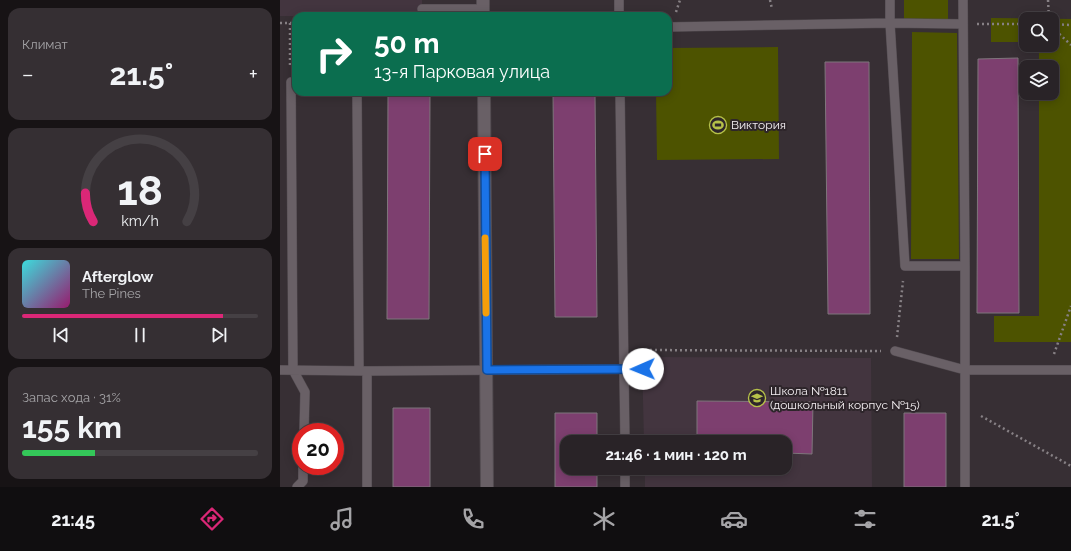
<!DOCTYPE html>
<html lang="ru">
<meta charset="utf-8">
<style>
body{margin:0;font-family:Raleway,sans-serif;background:#352f33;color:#f1f3f6;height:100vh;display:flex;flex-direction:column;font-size:15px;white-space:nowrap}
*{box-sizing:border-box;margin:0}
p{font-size:13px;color:#a5a4a7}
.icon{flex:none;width:22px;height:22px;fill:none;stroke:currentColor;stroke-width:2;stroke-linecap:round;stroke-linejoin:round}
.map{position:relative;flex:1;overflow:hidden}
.sheet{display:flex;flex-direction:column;gap:8px;padding:8px;background:#171315;width:280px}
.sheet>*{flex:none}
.guide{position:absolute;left:12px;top:12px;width:380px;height:84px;border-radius:12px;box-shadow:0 2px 10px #0003,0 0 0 1px #454044;background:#0b6e4f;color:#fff;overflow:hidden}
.controls{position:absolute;left:739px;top:12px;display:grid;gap:8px}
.controls a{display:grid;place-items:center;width:40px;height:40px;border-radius:8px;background:#292327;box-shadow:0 2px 10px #0003,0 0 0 1px #454044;font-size:20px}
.speed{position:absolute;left:12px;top:423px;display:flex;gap:8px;font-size:20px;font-weight:700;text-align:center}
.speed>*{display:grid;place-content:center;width:52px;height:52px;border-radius:50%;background:#292327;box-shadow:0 2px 10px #0003,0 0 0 1px #454044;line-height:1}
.speed .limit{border:6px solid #d22;background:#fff;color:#111}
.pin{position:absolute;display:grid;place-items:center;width:34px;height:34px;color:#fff;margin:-17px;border-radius:8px;box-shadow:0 2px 6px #0006}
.me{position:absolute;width:44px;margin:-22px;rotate:269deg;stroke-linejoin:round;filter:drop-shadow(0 0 3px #0008)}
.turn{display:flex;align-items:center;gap:14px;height:84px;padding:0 16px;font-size:18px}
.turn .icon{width:52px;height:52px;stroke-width:2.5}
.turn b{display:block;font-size:28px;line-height:34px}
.big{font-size:30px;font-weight:700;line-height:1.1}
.sheet .widget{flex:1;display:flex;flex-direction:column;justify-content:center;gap:6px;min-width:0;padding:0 14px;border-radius:12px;background:#352f33}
.sheet .dial{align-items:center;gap:0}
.dial svg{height:104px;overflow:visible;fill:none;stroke:#454044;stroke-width:7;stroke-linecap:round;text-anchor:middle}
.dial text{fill:#f1f3f6;stroke:none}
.song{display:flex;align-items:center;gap:12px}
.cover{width:48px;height:48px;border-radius:6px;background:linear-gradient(135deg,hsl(180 70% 55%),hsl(320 70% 35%))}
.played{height:4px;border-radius:2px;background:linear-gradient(90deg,#db2777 85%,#454044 85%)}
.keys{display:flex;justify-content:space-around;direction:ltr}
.heat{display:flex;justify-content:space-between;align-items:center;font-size:22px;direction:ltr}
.charge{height:6px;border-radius:3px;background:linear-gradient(90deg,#34c759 31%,#454044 0)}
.trip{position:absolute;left:280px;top:435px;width:232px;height:40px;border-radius:12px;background:#292327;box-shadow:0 2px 10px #0003,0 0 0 1px #454044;font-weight:700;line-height:40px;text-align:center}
.menu{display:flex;height:64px;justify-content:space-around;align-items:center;background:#100e10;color:#a5a4a7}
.menu .icon{width:28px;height:28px}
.menu .active{color:#db2777}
.menu b{font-size:18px;color:#f1f3f6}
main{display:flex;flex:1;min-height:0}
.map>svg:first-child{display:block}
</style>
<main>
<section class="sheet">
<div class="widget"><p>Климат</p>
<div class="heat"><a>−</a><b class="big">21.5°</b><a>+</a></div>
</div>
<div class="widget dial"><svg viewBox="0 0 100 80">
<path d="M14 69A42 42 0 1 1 86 69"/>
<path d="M14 69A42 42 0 0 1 8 47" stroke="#db2777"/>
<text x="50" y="56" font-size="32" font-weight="700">18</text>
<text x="50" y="72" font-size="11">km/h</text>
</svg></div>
<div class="widget">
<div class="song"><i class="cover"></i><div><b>Afterglow</b><p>The Pines</p></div></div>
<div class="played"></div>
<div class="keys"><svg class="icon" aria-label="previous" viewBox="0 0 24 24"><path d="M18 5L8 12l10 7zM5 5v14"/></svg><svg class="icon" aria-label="pause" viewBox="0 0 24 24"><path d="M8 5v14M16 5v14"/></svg><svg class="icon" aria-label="next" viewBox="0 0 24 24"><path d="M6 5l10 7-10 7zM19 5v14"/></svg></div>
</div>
<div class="widget"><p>Запас хода · 31%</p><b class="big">155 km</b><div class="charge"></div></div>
</section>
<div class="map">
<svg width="791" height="487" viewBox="0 0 791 487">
<rect width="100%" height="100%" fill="#372f34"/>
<!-- built -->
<path fill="#43353f" d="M0,0H142V16H0Z
M362,357L591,358L592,487H365V468H505V442H364Z"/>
<!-- green -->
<path fill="#4d5300" d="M624,0H668V19H624Z
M711,18L791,19V342H714V316H759V93H772V67H759V45H772V19H746V42H711Z
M632,32L677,33L679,259H631Z
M498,47L499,159L377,160L376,92H388V48Z"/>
<!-- building -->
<path fill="#7d3f6f" stroke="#7f767c" d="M738,58L739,313H697L698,59Z
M545,62H589L590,314H548Z
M108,92H150L149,319H107Z
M273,92H315L317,317H275Z
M417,401L533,402L532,454L505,453V442H417Z
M113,408H150V487H113Z
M275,413H317V442H287V468H317V487H275Z
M624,413H666V487H624Z"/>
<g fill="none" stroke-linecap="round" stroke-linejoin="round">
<!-- lane casing -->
<g stroke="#524b50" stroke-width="10">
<path id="lane" d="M339,0V16
M610,0V23L625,266H685V370L615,351
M683,0L685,266
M142,9H203
M388,27L610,23L683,24
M16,82H11L13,370L25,392L24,432
M77,92L79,371
M340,92L345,442
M0,370L87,371L363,369
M87,371V487
M345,468V487
M17,487L23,481V466
M685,487V370H791"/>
</g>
<!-- secondary casing -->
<g stroke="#524b50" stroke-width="14">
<path id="secondary" d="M203,0V16
M204,92L207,487"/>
</g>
<!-- path -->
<path stroke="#878185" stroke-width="2.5" stroke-dasharray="2 3" stroke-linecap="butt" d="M490,0L492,9
M768,0L769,19
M396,12L400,0
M0,23H16
M10,23V67
M697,24H746
M772,24L791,25
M772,27L791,45
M617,337L623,281
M360,350L601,351
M774,354L791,306
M701,416L791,466"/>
<!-- lane -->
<use href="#lane" stroke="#696066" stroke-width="9"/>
<!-- secondary -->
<use href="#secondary" stroke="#696066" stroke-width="12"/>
</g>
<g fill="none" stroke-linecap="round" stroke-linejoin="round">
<!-- route casing -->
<g stroke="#114b97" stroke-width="10">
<path id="route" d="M205,154L207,370L363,369"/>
</g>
<!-- route -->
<use href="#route" stroke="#1a73e8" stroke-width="7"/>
<!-- slow -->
<path stroke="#f59e0b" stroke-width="7" d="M205,238L206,313"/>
</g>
<!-- icons -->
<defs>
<g id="stadium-ring" transform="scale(0.9)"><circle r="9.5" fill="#2d252a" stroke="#b6c149" stroke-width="1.5"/><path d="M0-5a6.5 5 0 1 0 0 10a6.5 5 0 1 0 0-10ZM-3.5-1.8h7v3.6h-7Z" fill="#b6c149"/></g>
<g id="school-ring" transform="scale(0.9)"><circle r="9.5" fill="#2d252a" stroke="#b6c149" stroke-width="1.5"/><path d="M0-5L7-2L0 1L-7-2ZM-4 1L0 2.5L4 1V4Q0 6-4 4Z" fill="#b6c149"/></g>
</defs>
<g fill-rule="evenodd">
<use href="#stadium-ring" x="438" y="125"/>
<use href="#school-ring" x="477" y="398"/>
</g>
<g text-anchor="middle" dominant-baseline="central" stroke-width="4" stroke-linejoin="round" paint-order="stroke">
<!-- poi labels -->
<g font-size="12" fill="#f5f0f3" stroke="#2d252a" text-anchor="start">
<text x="451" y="125">Виктория</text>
<text x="490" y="391">Школа №1811<tspan x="490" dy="14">(дошкольный корпус №15)</tspan></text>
</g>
</g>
</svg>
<div class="controls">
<a><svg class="icon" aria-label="search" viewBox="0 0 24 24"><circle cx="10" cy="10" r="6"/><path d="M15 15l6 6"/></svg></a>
<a><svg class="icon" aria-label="layers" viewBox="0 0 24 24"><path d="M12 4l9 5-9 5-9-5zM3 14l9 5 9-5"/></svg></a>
</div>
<div class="speed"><div class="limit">20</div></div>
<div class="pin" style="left:205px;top:154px;background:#d93025"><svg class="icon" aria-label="arrive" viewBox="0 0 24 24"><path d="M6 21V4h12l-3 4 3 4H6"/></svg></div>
<svg class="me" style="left:363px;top:369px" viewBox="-20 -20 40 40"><circle r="19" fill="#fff"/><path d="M0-13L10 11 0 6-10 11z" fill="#1a73e8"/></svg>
<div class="trip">21:46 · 1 мин · 120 m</div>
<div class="guide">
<div class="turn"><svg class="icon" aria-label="right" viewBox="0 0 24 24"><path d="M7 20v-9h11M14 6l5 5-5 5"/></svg><div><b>50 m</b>13-я Парковая улица</div></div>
</div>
</div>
</main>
<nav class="menu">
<b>21:45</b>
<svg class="icon active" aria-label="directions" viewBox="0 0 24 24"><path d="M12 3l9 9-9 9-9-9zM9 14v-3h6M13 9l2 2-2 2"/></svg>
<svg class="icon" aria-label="music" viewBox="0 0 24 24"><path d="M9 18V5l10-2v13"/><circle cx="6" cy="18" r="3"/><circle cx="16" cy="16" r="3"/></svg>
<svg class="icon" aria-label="phone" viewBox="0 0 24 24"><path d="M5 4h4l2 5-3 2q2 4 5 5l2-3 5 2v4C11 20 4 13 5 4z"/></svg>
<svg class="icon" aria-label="climate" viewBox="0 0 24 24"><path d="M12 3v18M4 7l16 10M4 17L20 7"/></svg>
<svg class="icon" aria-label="car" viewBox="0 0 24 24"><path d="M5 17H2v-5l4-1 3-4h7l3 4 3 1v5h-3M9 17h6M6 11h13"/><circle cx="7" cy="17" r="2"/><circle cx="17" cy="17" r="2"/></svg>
<svg class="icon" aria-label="filters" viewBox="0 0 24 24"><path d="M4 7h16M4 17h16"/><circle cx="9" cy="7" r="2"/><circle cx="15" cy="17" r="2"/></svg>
<b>21.5°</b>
</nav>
